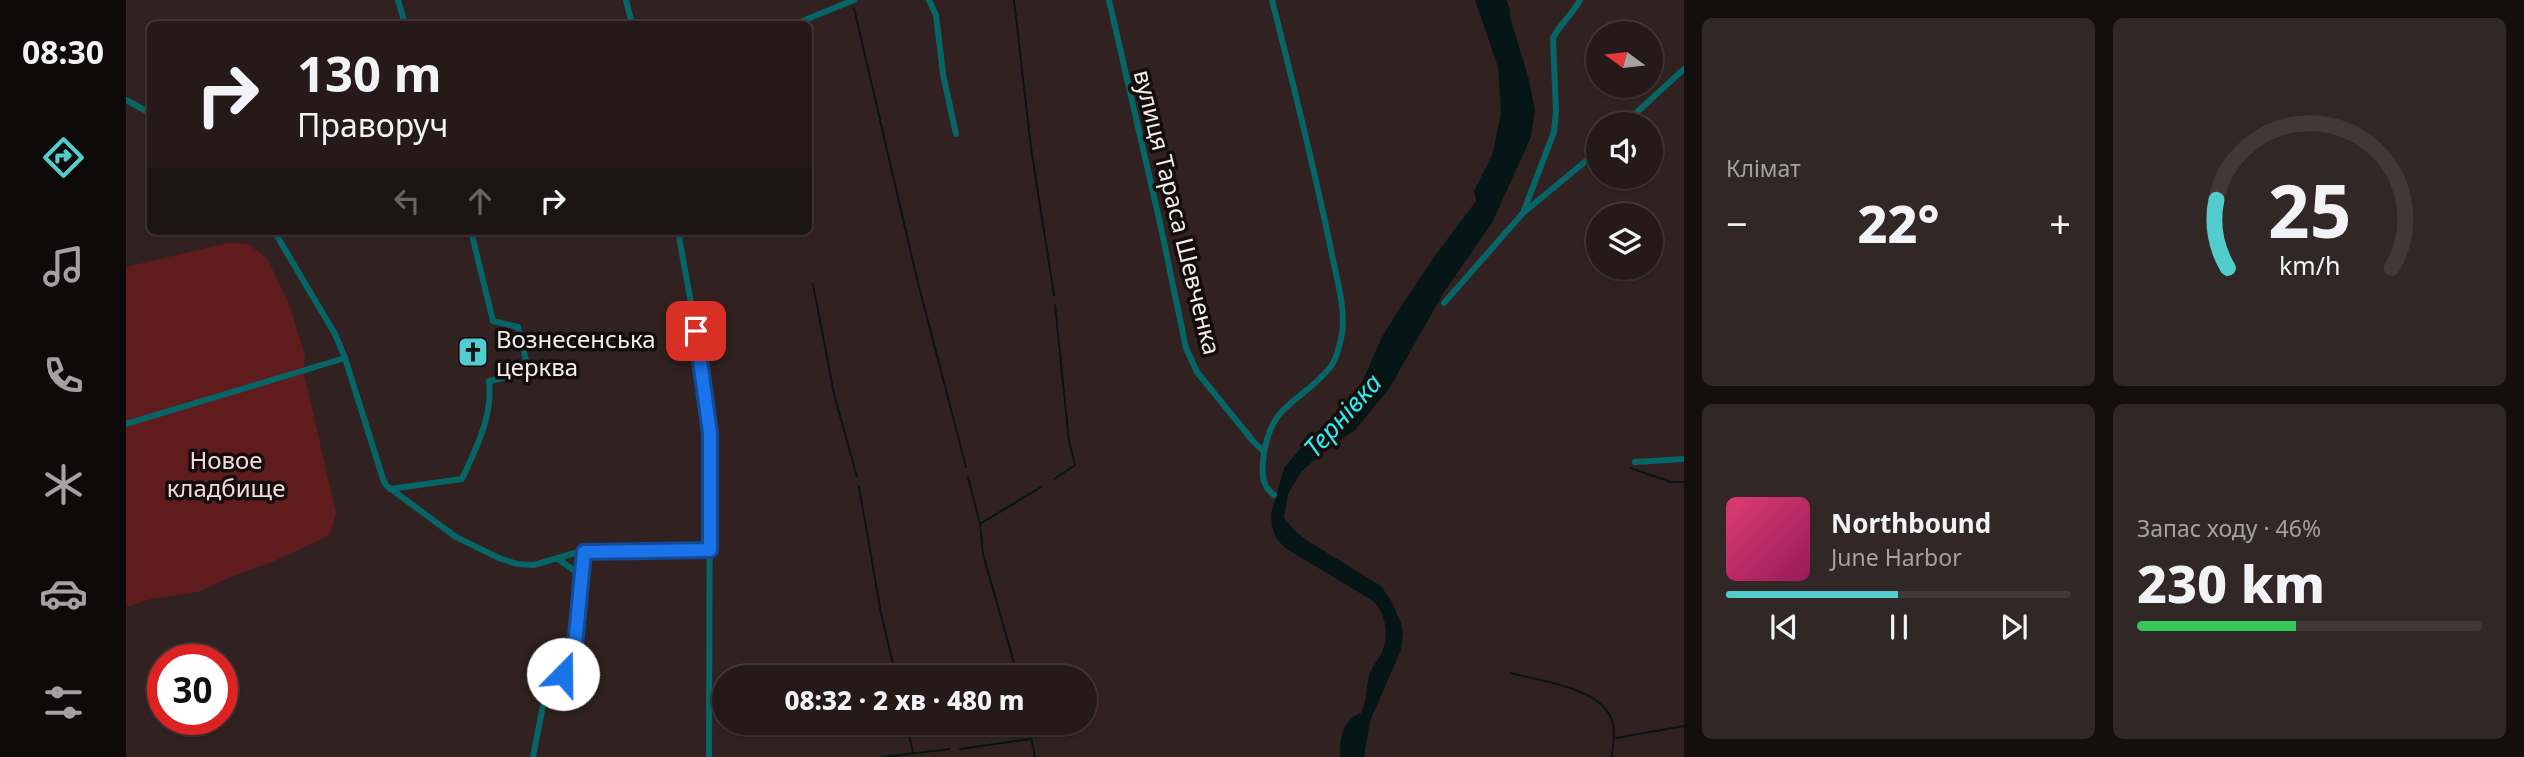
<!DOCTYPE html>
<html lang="uk">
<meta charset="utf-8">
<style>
body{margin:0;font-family:"Noto Sans",sans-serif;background:#312726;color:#f1f3f6;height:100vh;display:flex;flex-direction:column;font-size:26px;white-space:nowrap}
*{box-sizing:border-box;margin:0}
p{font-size:23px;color:#a3a1a2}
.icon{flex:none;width:38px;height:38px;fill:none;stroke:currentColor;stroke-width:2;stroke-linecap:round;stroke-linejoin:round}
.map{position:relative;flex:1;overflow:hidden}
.sheet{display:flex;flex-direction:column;gap:18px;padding:18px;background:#140e0e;width:840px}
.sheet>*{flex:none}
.top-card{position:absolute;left:21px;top:21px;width:665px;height:214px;border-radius:10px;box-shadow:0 2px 5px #0004,0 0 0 2px #423838;background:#251a19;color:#f1f3f6;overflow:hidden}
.needle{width:46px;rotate:285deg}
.controls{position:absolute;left:1460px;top:21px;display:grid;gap:14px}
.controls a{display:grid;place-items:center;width:77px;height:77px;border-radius:50%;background:#251a19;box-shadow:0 2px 5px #0004,0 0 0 2px #423838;font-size:35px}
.speed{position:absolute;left:21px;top:644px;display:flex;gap:14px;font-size:35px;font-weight:700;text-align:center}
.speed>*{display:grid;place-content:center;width:91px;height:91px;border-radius:50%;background:#251a19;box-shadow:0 2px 5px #0004,0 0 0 2px #423838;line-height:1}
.speed .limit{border:10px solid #d22;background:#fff;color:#111}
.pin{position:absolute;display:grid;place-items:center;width:60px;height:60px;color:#fff;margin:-30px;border-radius:14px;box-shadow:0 4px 10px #0006}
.me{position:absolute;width:77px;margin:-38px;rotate:22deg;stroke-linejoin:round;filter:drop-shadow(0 0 5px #0008)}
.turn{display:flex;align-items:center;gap:24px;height:147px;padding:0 35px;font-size:32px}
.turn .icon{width:91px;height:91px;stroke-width:2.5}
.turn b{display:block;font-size:49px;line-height:60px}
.lanes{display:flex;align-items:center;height:66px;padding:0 35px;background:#0003;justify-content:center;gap:35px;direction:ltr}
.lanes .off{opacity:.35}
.big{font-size:52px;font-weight:800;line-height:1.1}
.sheet .widget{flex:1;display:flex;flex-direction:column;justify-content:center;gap:10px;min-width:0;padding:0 24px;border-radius:10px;background:#312726}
.sheet .dial{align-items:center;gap:0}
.dial svg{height:182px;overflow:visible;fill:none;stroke:#423838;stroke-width:7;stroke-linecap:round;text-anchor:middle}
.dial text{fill:#f1f3f6;stroke:none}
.song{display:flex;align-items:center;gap:21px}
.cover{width:84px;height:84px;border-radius:10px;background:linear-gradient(135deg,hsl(340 70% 55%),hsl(330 70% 35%))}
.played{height:7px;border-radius:4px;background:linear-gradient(90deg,#52cdcd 50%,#423838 50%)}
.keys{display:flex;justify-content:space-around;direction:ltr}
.heat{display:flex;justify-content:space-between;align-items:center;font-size:38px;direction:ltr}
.charge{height:10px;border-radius:5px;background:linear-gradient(90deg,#34c759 46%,#423838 0)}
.sheet .tiles{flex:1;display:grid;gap:18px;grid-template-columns:repeat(2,1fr)}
.trip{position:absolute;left:586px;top:665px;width:385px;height:70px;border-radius:35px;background:#251a19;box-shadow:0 2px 5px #0004,0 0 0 2px #423838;font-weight:800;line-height:70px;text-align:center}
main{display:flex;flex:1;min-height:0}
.dock{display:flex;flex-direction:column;width:126px;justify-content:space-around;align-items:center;background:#0f0a0a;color:#a3a1a2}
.dock .icon{width:49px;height:49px}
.dock .current{color:#52cdcd}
.dock b{font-size:32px;color:#f1f3f6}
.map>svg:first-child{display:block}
</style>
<main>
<nav class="dock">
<b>08:30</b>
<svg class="icon current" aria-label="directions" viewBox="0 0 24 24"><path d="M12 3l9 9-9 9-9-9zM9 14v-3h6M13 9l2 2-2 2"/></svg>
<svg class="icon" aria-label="music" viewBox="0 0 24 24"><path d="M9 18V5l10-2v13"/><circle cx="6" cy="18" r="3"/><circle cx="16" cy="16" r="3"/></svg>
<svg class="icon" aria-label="phone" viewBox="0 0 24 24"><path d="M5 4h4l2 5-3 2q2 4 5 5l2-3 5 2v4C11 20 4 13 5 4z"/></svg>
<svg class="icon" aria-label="climate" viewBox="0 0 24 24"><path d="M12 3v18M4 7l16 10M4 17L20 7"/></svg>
<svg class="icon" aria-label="car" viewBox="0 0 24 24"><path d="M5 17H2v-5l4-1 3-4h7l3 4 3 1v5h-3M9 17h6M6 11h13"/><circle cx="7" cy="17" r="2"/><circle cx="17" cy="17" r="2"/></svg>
<svg class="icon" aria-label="filters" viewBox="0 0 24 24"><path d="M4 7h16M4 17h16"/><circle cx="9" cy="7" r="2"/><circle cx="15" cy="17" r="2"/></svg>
</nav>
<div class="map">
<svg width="1558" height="757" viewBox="0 0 1558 757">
<rect width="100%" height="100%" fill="#312221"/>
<!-- green -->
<path fill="#601c1c" d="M102,243L122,244L141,258L163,304L179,356L177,370L210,513L204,535L146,562L109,575L72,592L25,599L0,607V267Z"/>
<!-- water -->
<path fill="#061616" d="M1349,0H1380L1384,9V17L1402,76L1409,110L1405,137L1366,223L1318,292L1263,389L1229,430L1200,450L1175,472L1162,494L1158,518L1170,532L1182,541L1255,586L1266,602L1275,623L1277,633L1275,650L1244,721L1238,757H1214C1214,738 1216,720 1235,713C1241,701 1240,689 1243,676C1246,666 1252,660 1256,652C1263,634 1260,614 1247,601L1159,548L1150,538L1146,527L1145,514L1158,468L1179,443L1200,426L1208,415L1229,398L1256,337L1272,311L1308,257L1350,201L1348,191L1367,153L1375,112L1372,67Z"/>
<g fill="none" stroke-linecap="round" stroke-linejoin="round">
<!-- stream -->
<path stroke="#061616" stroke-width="2" d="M888,0L905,148L928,295
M728,8L791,279L840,467
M687,284L708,394L731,477
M1504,468L1545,482H1558
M842,477L854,524L857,554L892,677
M928,479L949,465L943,441L929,305
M733,487L755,613L770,677
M854,524L915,487
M1385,673C1414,681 1467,687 1483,714C1491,727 1487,743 1486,757
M780,723L787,752
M902,723L909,757
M1490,738L1558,726
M834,749L905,739
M756,757L824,749"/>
<!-- street -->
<path stroke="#066566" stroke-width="6" d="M272,0L279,24
M500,0L506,24
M803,0L810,15L817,74L830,134
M983,0L1034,223L1060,348L1071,372L1127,441L1138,452
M1146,0C1167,83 1188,166 1205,250C1210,277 1220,307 1216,334C1214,344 1211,357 1206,365C1174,406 1144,399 1137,461C1136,475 1136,486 1148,495
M669,24L728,0
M0,100L24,113
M1498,124L1558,69
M1397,213L1428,132L1430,112L1427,38C1434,24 1447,14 1454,0
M148,231L209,334L219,358L258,482L261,486L330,537L373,558L391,564L408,565L449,553L584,550
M552,231L570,331L584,433L583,757
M1318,303L1397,213L1472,151
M0,424L219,358
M1509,462L1558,459
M264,489L336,479C350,448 367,417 363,381L403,373L392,327L367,321L345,231
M456,576L458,552
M407,757L419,695L425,684L441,670L448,656L456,576L432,559"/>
</g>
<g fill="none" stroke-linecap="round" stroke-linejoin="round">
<!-- route casing -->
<g stroke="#114b97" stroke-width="18">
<path id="route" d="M437,674L445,664L448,656L458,552L584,550V433L570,331"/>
</g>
<!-- route -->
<use href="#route" stroke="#1a73e8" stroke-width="12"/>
</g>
<!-- icons -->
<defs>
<g id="church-square" transform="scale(1.575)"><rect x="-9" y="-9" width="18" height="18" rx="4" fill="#52cdcd" stroke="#140d0d"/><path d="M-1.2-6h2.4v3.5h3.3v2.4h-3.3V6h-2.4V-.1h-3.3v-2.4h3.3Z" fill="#111"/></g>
</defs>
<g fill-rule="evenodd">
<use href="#church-square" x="347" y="352"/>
</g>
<g text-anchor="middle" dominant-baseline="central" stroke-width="7" stroke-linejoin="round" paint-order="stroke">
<!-- street labels -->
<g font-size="24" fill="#f5ebea" stroke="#140d0d">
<text transform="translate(1052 212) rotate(76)">вулиця Тараса Шевченка</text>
</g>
<!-- poi labels -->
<g font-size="24" fill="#f5ebea" stroke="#140d0d" text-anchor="start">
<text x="370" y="338">Вознесенська<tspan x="370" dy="28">церква</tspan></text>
</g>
<!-- park labels -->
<g font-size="24" fill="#f3dad8" stroke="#140d0d">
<text x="100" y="459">Новое<tspan x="100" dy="28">кладбище</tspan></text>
</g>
<!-- water labels -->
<g font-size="26" font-style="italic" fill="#29edee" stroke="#140d0d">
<text transform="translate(1216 415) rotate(-48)">Тернівка</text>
</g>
</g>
</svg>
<div class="controls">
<a><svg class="needle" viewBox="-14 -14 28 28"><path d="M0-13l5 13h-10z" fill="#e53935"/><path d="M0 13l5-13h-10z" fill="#a3a1a2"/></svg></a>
<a><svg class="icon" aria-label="sound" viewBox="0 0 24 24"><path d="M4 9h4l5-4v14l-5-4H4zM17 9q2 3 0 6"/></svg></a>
<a><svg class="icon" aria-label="layers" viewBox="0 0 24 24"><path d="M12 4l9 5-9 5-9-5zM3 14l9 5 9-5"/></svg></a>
</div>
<div class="speed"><div class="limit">30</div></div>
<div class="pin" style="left:570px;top:331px;background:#d93025"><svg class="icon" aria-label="arrive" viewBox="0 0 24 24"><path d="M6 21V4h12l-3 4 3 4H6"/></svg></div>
<svg class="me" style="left:437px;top:674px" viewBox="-20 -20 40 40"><circle r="19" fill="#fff"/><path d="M0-13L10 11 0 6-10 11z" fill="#1a73e8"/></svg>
<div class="trip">08:32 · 2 хв · 480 m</div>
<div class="top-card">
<div class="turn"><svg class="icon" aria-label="right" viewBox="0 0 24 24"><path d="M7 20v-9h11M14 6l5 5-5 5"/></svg><div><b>130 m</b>Праворуч</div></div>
<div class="lanes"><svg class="icon off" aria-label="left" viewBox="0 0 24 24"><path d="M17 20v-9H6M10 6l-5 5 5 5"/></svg><svg class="icon off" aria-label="ahead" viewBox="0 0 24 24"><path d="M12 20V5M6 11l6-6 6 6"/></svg><svg class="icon" aria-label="right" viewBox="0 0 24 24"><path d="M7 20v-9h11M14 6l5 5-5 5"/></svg></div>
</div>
</div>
<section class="sheet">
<div class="tiles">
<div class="widget"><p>Клімат</p>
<div class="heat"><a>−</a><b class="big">22°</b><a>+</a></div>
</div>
<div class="widget dial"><svg viewBox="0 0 100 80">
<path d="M14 69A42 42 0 1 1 86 69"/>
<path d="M14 69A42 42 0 0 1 9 39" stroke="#52cdcd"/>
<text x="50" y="56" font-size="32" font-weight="700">25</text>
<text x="50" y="72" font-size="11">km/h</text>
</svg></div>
<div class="widget">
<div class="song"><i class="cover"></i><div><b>Northbound</b><p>June Harbor</p></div></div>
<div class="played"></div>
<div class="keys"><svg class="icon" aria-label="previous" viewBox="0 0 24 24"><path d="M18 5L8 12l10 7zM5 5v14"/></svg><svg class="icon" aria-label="pause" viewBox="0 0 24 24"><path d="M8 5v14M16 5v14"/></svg><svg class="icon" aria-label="next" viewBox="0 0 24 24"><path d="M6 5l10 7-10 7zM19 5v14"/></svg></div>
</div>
<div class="widget"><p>Запас ходу · 46%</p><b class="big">230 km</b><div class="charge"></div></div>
</div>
</section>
</main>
